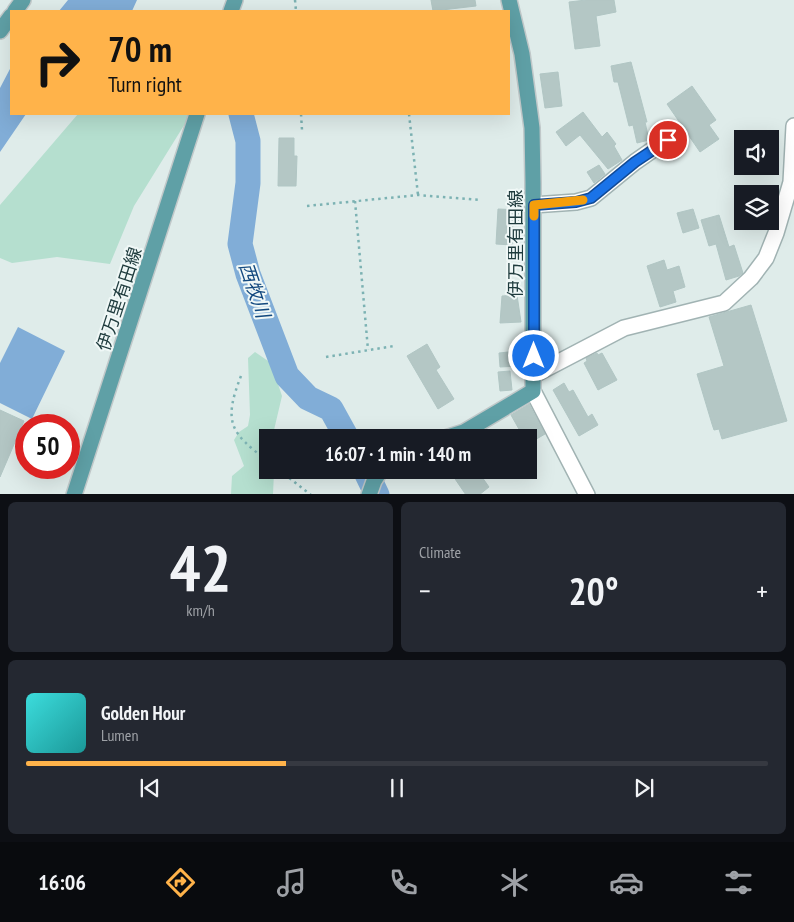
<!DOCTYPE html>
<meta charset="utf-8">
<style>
body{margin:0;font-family:"PT Sans Narrow","Noto Sans JP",sans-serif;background:#242831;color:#f1f3f6;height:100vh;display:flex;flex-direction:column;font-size:19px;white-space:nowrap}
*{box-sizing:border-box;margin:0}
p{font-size:16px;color:#9ea1a6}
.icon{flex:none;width:28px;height:28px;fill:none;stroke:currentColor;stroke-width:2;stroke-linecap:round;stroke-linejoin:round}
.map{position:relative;height:494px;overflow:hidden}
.side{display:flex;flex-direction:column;gap:8px;padding:8px;background:#0d0f14;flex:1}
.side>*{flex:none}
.guide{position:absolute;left:10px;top:10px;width:500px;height:105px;border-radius:0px;box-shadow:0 5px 20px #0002;background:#ffb34a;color:#111;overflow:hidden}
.buttons{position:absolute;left:734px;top:130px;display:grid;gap:10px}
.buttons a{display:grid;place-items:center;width:45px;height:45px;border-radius:0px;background:#171b24;box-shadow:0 5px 20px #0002;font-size:25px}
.speed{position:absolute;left:15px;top:414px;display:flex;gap:10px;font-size:25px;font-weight:700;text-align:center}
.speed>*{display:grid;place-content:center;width:65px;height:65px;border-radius:50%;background:#171b24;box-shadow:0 5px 20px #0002;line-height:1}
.speed .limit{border:8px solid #d22;background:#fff;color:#111}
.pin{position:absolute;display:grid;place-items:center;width:42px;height:42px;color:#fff;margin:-21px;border:2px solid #fff;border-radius:50%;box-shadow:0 1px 5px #0007}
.me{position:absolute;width:55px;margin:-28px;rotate:0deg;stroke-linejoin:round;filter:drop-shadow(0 0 4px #0008)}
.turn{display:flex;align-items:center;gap:18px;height:105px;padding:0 15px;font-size:22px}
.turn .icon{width:65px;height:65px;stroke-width:2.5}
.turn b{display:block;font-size:35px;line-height:42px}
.big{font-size:38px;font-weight:700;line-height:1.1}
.side .card{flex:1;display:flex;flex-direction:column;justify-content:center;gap:8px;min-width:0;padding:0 18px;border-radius:8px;background:#242831}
.side .dial{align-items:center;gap:0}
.dial b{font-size:65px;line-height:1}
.song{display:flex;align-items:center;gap:15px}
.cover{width:60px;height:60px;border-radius:8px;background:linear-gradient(135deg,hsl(180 70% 55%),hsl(180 70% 35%))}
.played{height:5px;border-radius:2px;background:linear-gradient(90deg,#ffb34a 35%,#363941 35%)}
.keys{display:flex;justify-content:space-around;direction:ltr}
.heat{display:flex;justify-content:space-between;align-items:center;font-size:28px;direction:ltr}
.side .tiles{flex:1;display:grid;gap:8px;grid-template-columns:1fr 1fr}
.card:last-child{grid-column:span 2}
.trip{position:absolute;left:259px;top:429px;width:278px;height:50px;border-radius:0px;background:#171b24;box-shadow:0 5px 20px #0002;font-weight:700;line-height:50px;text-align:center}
.tab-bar{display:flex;height:80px;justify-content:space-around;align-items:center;background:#090b0e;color:#9ea1a6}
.tab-bar .icon{width:35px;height:35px}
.tab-bar .on{color:#ffb34a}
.tab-bar b{font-size:22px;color:#f1f3f6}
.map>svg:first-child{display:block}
</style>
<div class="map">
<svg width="794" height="495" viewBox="0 0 794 495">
<rect width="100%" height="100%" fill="#dfecea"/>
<!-- green -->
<path fill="#b5dfcf" d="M78,114H191L134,206L110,264L57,257L12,263L0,258V205Z
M255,352L271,363L282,396L274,430L268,438L267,442L268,470H273L274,473L273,494H231L232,476L244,466L234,440L239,432L248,426L250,415L248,358Z"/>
<!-- water -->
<path fill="#81add7" d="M68,0H137L132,11H59Z
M11,67V114H26L0,152V88Z
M18,327L65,351L32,419L0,403V363Z"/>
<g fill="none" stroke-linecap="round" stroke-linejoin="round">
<!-- river -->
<path stroke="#81add7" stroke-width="25" d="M241,114L248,141V183L240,244L248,274L287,376L308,398L331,409L347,438
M365,470L377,495"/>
</g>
<!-- building -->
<path fill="#b4c7c5" stroke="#b1c6c4" d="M431,0H475L476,6L433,11Z
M586,0H614L616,12L596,16L600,46L575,49L569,2Z
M631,62L647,122H645L649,140L637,143L633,125L629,126L618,82H614L611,66Z
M558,72L562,106L545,108L540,74Z
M692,86L716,120L709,125L719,139L700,152L667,104Z
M583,112L602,137L607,132L616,144L614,146L622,160L608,169L580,135L566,146L556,132Z
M279,138H294V156H297L296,186H278Z
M599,165L605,174L594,183L587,172Z
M498,209L521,210V222H513L512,245L496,244Z
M693,209L699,228L683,233L677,213Z
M719,215L729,247L734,245L743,273L739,276L726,280L716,244L709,246L701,220Z
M664,260L667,270L679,266L685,287L673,291L676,302L660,307L647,266Z
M517,295L521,322L500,323L502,296Z
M751,305L787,421L722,439L719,429L714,430L712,424L697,374L724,366L709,317Z
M427,344L440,367L436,370L454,399L438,409L407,356Z
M518,351L519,366L500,367L499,353Z
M597,353L598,355L602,353L617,380L598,390L584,363L587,361L586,358Z
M510,371L512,390L500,391L498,372Z
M564,383L569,392L573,390L588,417L592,414L598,425L579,436L553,390Z
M529,404L545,434L528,444V438H524L511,415Z
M0,410L24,421L0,477Z
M449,470H477L489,487L479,495H466Z"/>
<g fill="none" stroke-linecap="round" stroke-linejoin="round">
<!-- minor casing -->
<g stroke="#a1b3b3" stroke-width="18">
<path id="minor" d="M791,182L794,126
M533,205L576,202L591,198L635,162L668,139
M534,375L624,328L724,303L751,278L766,258L776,233L791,182L794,188
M533,391L587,495"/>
</g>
<!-- major casing -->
<g stroke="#c0c8c9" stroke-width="18">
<path id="major" d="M15,11L23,0
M231,11L235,0
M0,31L11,16
M445,438L464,432L533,391V183L532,128L522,54L509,0
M74,495L197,114
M369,495L374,481L381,470"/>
</g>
<!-- path -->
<path stroke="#7cb2b3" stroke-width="2.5" stroke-dasharray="2.5 4" stroke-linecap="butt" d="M295,0L296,11
M301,114L302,130
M409,114L418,195
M355,201L368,350
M307,206L418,195L480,200
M326,357L394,346
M241,376C223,422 230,433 268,461
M279,470L311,495"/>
<!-- minor -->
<use href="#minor" stroke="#fff" stroke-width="15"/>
<!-- major -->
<use href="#major" stroke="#5fa0a6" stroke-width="15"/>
</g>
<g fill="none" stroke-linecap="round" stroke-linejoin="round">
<!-- route casing -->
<g stroke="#114b97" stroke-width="12">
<path id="route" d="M534,356V205L576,202L591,198L635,162L668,140"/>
</g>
<!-- route -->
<use href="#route" stroke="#1a73e8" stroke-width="9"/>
<!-- slow -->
<path stroke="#f59e0b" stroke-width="9" d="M534,216V205L583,200"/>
</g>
<g text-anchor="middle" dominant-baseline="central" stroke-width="4" stroke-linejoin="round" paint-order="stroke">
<!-- street labels -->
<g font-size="18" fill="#1e3b3d" stroke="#f0f8f7">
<text transform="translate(515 244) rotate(-90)">伊万里有田線</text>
<text transform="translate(119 299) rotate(-72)">伊万里有田線</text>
</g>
<!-- water labels -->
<g font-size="19" font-style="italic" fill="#13497f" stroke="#f0f8f7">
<text transform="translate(255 290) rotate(71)">西牧川</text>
</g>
</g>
</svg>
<div class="buttons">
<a><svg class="icon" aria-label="sound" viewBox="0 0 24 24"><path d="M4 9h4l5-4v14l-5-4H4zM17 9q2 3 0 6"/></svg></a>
<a><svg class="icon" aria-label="layers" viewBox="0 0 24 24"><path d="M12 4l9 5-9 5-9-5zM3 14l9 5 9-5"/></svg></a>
</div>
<div class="speed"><div class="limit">50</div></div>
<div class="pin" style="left:668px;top:140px;background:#d93025"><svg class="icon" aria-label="arrive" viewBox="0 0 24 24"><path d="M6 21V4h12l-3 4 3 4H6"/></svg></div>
<svg class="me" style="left:534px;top:356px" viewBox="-20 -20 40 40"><circle r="17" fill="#1a73e8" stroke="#fff" stroke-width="3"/><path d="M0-11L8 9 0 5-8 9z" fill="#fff"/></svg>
<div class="trip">16:07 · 1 min · 140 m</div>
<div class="guide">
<div class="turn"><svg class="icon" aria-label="right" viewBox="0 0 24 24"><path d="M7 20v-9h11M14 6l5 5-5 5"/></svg><div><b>70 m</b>Turn right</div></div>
</div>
</div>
<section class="side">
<div class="tiles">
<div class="card dial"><b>42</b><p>km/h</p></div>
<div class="card"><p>Climate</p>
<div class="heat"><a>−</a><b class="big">20°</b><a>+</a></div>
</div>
<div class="card">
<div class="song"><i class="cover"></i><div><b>Golden Hour</b><p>Lumen</p></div></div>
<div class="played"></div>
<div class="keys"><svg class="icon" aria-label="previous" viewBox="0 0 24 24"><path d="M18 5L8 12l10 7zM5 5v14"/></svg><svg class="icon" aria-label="pause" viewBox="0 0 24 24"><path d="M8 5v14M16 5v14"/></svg><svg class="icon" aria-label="next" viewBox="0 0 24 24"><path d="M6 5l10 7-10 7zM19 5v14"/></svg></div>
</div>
</div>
</section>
<nav class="tab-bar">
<b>16:06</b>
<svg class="icon on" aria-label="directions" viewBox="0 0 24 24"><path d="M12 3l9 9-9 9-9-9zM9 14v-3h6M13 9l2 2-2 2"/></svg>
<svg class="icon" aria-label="music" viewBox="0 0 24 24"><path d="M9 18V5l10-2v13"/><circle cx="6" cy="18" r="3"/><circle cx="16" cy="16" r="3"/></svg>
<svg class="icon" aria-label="phone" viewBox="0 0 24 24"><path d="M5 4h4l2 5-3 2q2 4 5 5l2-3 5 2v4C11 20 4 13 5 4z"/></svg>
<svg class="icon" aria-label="climate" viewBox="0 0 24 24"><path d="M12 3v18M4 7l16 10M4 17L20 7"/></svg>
<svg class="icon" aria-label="car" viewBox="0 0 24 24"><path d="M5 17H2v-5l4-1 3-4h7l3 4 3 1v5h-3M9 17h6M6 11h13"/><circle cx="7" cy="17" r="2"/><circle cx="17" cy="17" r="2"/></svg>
<svg class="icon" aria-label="filters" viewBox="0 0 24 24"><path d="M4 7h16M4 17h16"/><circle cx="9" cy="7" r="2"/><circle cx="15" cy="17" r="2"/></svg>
</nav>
